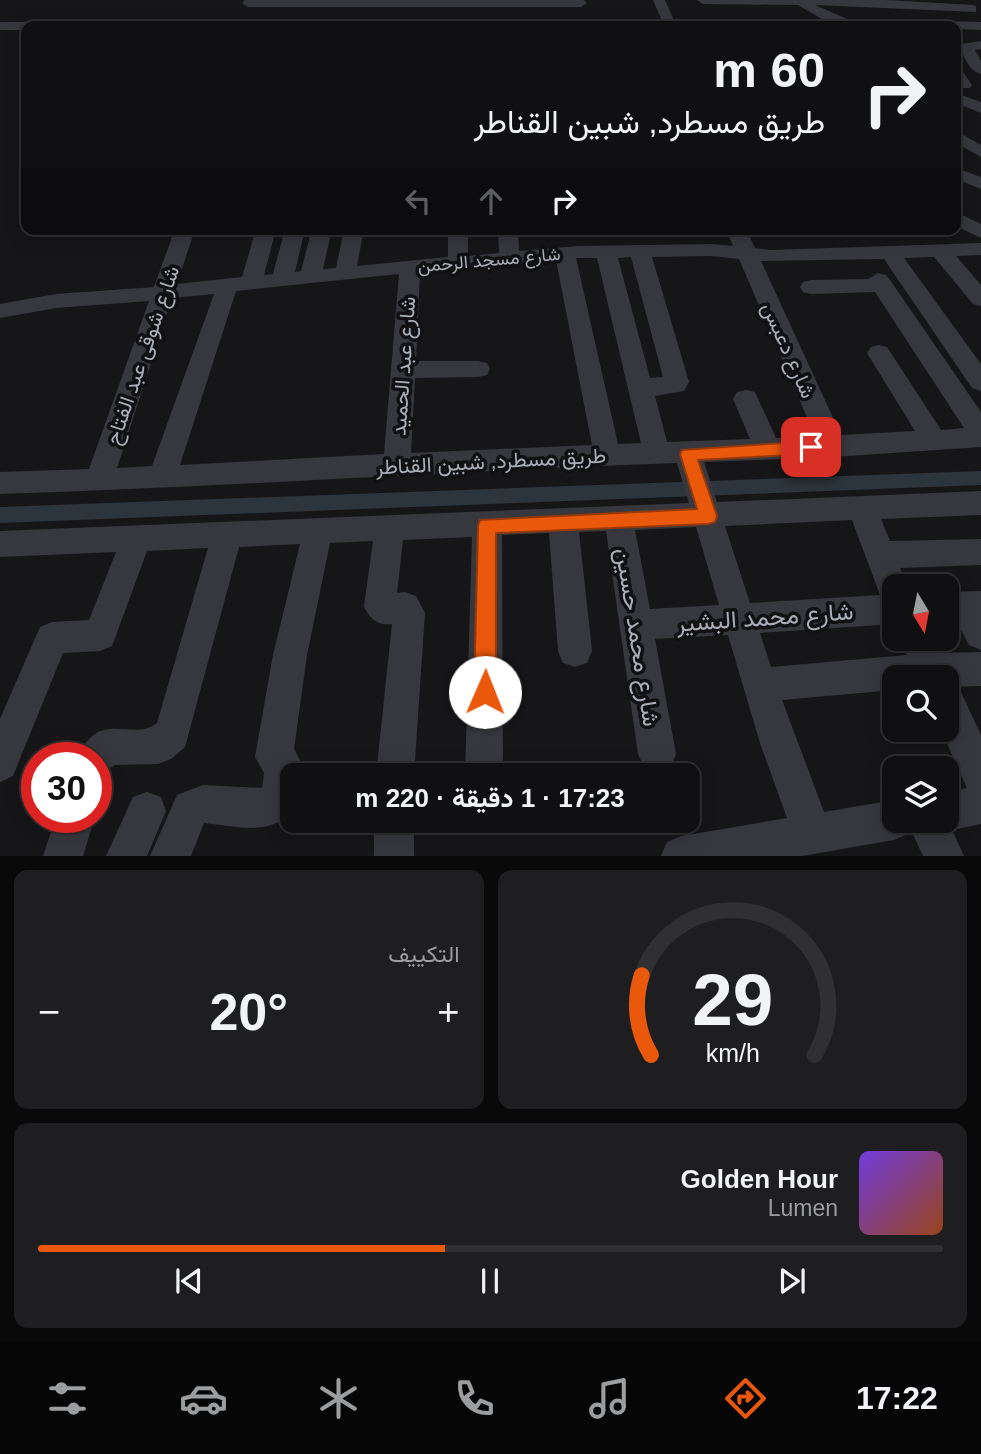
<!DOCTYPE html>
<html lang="ar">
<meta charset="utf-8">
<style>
body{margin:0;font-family:Arial,Vazirmatn,sans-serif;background:#1e1e20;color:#f1f3f6;direction:rtl;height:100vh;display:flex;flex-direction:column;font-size:26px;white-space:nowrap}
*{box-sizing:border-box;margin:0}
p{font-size:23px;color:#9c9d9f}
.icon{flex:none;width:38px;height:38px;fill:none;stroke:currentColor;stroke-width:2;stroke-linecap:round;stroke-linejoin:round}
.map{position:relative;height:856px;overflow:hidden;direction:ltr}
.details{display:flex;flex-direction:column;gap:14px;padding:14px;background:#09090a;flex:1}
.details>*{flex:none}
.top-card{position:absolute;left:21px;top:21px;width:940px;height:214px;border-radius:14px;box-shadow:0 4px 18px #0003,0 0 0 2px #303032;direction:rtl;background:#101012;color:#f1f3f6;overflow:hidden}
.needle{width:46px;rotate:170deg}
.fabs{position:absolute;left:882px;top:574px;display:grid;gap:14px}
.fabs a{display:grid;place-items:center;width:77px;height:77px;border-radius:14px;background:#101012;box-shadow:0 4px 18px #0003,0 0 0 2px #303032;font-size:35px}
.speed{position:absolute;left:21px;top:742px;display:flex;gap:14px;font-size:35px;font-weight:700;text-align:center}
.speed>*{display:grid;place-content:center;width:91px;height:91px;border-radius:50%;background:#101012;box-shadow:0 4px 18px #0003,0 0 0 2px #303032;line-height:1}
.speed .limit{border:10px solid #d22;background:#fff;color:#111}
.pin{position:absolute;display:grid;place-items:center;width:60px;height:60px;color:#fff;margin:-30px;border-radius:14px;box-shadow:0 4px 10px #0006}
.me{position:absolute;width:77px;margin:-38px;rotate:1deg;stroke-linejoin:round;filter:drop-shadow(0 0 5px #0008)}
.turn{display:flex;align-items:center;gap:24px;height:147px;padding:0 21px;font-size:32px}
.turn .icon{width:91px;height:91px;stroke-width:2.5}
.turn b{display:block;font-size:49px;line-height:60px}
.lanes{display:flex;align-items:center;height:66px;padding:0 21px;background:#0003;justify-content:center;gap:35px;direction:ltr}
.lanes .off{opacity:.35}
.big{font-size:52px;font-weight:700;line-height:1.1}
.details .tile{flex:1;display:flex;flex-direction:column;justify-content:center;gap:10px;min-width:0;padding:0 24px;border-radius:14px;background:#1e1e20}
.details .dial{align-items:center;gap:0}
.dial svg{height:182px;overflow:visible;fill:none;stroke:#303032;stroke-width:7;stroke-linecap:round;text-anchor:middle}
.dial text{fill:#f1f3f6;stroke:none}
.song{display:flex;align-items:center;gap:21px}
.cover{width:84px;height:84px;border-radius:10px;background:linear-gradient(135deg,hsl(260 70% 55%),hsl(20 70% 35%))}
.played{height:7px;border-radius:4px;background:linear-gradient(90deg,#ea580c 45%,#303032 45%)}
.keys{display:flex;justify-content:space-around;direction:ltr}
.heat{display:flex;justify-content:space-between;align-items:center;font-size:38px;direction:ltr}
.details .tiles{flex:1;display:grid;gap:14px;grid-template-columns:1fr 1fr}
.tile:last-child{grid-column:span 2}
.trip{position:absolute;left:280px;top:763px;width:420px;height:70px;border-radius:14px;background:#101012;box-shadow:0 4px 18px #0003,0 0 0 2px #303032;font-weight:700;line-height:70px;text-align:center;direction:rtl}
.menu{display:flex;height:112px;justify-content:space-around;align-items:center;background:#060607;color:#9c9d9f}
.menu .icon{width:49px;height:49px}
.menu .active{color:#ea580c}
.menu b{font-size:32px;color:#f1f3f6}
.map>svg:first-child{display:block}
</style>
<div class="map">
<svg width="981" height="856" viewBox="0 0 981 856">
<rect width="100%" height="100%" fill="#161618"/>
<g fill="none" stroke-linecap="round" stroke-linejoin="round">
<!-- canal -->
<path fill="#2c353c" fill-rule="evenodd" d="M981,471V485L0,523V507Z"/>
<!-- minor -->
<path fill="#37383d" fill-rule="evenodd" d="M245,0H584L587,3L581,7H248L242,3Z
M653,0H665L674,21L696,22L702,26H593L589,23L595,19L662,21Z
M697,0H887L972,5L976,6V12L815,5L847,19L981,22V30L956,29V26H845L827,22L798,5L703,4Z
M0,22H37L43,26H26V30H0Z
M981,41V49L975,50L981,61V74C969,71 964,57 960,47L962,44Z
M956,68L961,69L972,85L970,88H960L956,82Z
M956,93L981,102V113L956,103Z
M956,131L981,145V157L956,143Z
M956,168L981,177V189L956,179Z
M956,212L981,224V238L956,226Z
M175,229H195L177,284L242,277L256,229H276L264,275L273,274L285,229H305L295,272L301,271L312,229H332L323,269L336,268L344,229H364L357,266L448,257V229H468V256L499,253L498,229H518L519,251L578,246L712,244L733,246L726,229H746L755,248L770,250L981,243V255L956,256L981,285V306L973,304L934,257L904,258L981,364V391L972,388L884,259L761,261L841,435L915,431L867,353L871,347L879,345L887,347L941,430L964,428L875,292L811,294L803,292L800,287L803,282L811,280L868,279L878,273L886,275L890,280L981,412V447L833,457L704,462L717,502L981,491V515L881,519L890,541L981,539V565L900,568L908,586H894V624L760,633L771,667L907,655L899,639H934L941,653L981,652V686L950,687L960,690L981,735V824L952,830L964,856H923L910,828L908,834L894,840L802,856H661L667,842L681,836L787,818L760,743L728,635L655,639L676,754L670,767L657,773L644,767L638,754L606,531L579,532L592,651L587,663L575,667L563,663L558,651L549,533L502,535L503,775H465L472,537L403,540L397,593L405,592L416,596L425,613L414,775H376L392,624C377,626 369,618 364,606L373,541L330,543L307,655L294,749L302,764V775H292V812C266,837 238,826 204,823L191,856H150L177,795L203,785L262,788L264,773L255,757L273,655L300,544L239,547L185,747L171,759L158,764L115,765L96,776V758H78C98,707 133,743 157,723L208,548L147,551L112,646L100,651L63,653L13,776L0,782V719L40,627L52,622L89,620L116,552L0,557V531L689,503L677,463C451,471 226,487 0,494V472L89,469L149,301L56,308L0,318V304L56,294L154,287ZM712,256L739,259L815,436L776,438L755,392L746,390L737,392L733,399L750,439L667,442L655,396L684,391L689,382L652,257ZM631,257L663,377L650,378L618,258ZM576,258H597L641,443L618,444ZM556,260L592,445L411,453L415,378L478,377L487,375L490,369L487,363L478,361H416L420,273ZM399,274L384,454L180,465L236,291ZM214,294L152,466L117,468L172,298ZM852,520L880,595L750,603L725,526ZM696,527L719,605L650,609L635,530ZM894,677H947V730H941L967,788L947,792V821H894V800L824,812L782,700L894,690Z
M981,591V650L969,645L957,622H947V592Z
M147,792L161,797L166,811L147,856H106L133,797Z
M56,817H95L83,856H43Z
M374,821H414V856H374Z"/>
</g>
<!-- route -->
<path fill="#ea580c" stroke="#983908" stroke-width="2" d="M811,441L819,447L811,454L698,460L717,516L715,522L708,524L496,533V692L492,700L485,703L477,700L474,692L478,526L480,520L697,509L680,454L682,450Z"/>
<g text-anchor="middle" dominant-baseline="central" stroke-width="7" stroke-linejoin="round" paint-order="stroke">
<!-- far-street labels -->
<g font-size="18" fill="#a8adb8" stroke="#111113">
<text transform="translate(489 260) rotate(-5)">شارع مسجد الرحمن</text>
</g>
<!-- street labels -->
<g font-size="21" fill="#a8adb8" stroke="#111113">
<text transform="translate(789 350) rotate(66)">شارع دعبس</text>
<text transform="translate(142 355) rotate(-71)">شارع شوقى عبد الفتاح</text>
<text transform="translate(403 366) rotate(-86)">شارع عبد الحميد</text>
<text transform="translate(491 461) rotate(-3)">طريق مسطرد, شبين القناطر</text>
</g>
<!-- near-street labels -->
<g font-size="24" fill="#a8adb8" stroke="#111113">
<text transform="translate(765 617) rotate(-4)">شارع محمد البشير</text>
<text transform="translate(638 637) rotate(81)">شارع محمد حسين</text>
</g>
</g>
</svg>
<div class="fabs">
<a><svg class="needle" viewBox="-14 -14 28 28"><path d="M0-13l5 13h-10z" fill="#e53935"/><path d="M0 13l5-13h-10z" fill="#9c9d9f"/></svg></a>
<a><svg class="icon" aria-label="search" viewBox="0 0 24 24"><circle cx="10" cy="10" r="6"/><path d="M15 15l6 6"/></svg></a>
<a><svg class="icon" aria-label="layers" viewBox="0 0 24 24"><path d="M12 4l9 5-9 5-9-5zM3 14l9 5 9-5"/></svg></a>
</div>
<div class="speed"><div class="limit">30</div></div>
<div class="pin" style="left:811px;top:447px;background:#d93025"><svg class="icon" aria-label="arrive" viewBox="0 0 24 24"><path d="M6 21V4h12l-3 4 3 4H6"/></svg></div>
<svg class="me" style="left:485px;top:692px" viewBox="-20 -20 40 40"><circle r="19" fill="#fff"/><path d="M0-13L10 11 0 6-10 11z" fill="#ea580c"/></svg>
<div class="trip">17:23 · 1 دقيقة · 220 m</div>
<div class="top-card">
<div class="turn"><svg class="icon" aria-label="right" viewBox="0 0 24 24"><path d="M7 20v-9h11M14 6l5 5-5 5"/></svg><div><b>60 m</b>طريق مسطرد, شبين القناطر</div></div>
<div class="lanes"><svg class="icon off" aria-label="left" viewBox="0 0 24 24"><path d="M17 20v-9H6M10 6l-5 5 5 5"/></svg><svg class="icon off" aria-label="ahead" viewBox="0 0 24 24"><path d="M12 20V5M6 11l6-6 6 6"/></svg><svg class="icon" aria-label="right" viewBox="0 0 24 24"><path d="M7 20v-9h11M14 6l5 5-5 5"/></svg></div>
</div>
</div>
<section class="details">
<div class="tiles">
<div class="tile dial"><svg viewBox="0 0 100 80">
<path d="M14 69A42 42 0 1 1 86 69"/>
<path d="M14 69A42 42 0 0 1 10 34" stroke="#ea580c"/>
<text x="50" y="56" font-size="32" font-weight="700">29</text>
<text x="50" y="72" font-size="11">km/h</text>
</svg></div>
<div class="tile"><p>التكييف</p>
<div class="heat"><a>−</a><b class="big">20°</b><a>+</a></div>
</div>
<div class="tile">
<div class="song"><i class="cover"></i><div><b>Golden Hour</b><p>Lumen</p></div></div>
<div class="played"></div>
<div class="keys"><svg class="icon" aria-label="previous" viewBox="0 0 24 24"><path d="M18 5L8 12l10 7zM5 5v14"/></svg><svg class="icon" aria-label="pause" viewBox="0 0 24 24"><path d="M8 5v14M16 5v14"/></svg><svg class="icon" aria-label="next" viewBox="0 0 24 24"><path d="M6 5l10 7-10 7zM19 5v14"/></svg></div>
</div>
</div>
</section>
<nav class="menu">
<b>17:22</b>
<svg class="icon active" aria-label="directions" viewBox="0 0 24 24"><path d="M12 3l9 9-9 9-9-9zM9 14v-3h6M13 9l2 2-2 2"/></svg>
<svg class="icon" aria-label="music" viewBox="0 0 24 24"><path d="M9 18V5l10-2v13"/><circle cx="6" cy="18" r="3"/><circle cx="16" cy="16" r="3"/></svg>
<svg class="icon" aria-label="phone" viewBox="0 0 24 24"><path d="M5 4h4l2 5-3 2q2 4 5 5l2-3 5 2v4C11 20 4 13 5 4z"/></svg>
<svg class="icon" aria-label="climate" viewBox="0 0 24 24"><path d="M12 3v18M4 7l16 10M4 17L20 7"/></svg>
<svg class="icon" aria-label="car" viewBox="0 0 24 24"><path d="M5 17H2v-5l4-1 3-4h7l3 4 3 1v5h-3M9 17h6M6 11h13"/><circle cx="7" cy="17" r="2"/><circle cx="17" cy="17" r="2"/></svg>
<svg class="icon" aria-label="filters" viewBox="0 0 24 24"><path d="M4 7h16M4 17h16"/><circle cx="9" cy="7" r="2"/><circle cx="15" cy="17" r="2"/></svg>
</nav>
